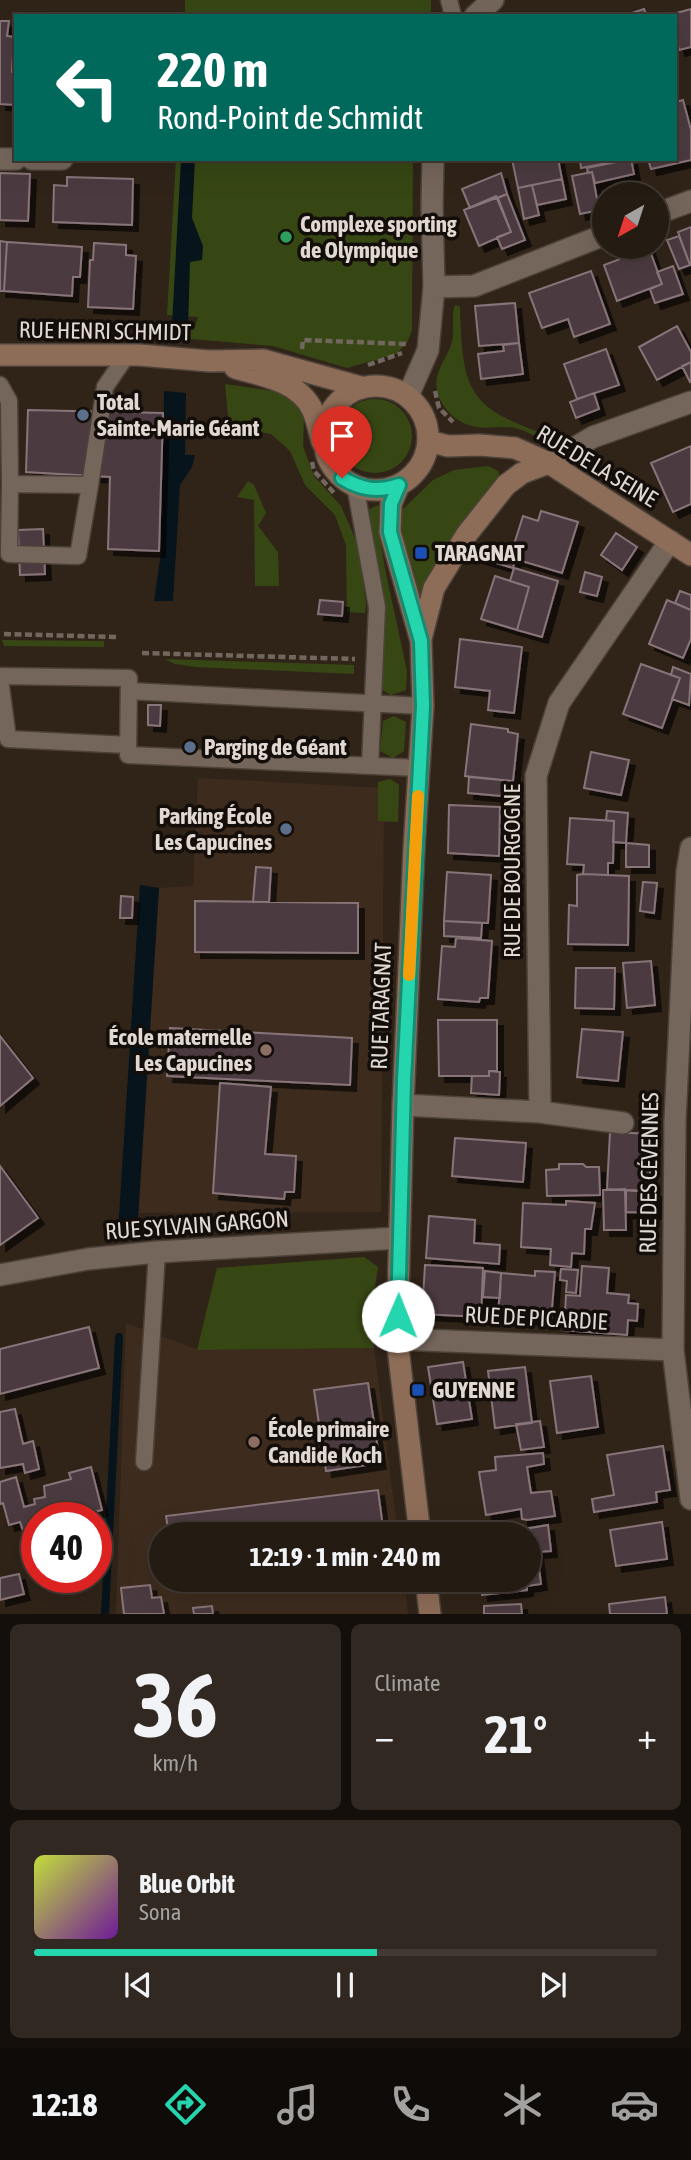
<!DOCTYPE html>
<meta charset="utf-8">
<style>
body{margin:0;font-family:"Asap Condensed",sans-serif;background:#302821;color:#f1f3f6;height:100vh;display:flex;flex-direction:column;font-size:26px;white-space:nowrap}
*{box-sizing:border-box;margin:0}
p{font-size:23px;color:#a3a1a0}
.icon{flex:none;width:38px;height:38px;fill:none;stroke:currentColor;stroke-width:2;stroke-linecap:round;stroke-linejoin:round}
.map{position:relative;height:1614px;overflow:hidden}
.drawer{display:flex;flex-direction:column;gap:10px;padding:10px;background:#140f0a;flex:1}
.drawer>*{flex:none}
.hud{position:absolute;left:14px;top:14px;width:663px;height:147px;border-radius:0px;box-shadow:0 7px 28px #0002,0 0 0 2px #413933;background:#00695c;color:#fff;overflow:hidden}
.needle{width:46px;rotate:219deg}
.fabs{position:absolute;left:592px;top:182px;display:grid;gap:14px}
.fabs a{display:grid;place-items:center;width:77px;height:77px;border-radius:50%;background:#241b13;box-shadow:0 7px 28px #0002,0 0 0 2px #413933;font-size:35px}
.speed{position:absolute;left:21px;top:1502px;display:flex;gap:14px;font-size:35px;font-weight:700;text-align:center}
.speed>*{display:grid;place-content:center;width:91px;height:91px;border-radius:50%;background:#241b13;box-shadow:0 7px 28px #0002,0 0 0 2px #413933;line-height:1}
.speed .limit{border:10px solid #d22;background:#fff;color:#111}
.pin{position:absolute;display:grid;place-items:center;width:60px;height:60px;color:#fff;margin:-72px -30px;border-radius:50% 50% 50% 0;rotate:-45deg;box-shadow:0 0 7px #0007}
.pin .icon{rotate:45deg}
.me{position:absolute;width:77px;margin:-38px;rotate:1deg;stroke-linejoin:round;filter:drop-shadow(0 0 5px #0008)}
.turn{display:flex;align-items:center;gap:24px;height:147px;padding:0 28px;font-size:32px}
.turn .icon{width:91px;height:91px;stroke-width:2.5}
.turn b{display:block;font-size:49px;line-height:60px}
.big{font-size:52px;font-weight:700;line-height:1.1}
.drawer .tile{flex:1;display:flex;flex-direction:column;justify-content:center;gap:10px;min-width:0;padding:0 24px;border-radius:10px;background:#302821}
.drawer .dial{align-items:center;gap:0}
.dial b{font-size:91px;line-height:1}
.song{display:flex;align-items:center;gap:21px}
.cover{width:84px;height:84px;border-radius:10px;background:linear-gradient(135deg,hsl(70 70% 55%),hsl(280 70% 35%))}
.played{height:7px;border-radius:4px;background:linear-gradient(90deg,#25d5ae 55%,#413933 55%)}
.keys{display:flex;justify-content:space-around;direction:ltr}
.heat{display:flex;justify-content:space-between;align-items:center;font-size:38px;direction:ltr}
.drawer .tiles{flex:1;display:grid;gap:10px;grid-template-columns:1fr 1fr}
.tile:last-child{grid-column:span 2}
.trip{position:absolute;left:149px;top:1522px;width:392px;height:70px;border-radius:35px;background:#241b13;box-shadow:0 7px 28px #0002,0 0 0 2px #413933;font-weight:700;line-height:70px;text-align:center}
.tabs{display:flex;height:112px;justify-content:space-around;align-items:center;background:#0e0b08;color:#a3a1a0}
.tabs .icon{width:49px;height:49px}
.tabs .current{color:#25d5ae}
.tabs b{font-size:32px;color:#f1f3f6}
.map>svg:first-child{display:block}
</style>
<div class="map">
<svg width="691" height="1614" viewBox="0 0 691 1614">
<defs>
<filter id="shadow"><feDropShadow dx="6" dy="6" stdDeviation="0" flood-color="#0009"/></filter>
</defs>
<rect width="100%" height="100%" fill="#302419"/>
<!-- built -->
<path fill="#3d2c1e" d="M198,778L384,788L381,1212L139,1213L159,888L193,886Z
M126,1323L198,1350L374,1348L398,1535H161V1580H404L408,1614H116Z"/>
<!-- green -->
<path fill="#374714" d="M185,0H431V16H185Z
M176,159H413L412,330L407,343L396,354L347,368L273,346L167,337L170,330H194L198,317L167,315Z
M455,305L460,307C462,397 471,409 556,438C537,442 533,432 515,428C502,425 486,430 472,426C452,421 433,400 437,377C440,363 451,352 453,337C454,326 451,316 455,305Z
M225,384L286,393L304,416L303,446L314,476L341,506L358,545L366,604L365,613L347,612L346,545L335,515L305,485L290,451L271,434L229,426Z
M338 436a37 37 0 1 1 74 0a37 37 0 1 1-74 0Z
M488,466L498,471L502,483L419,615L416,604L413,569L397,526L399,513L433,480L454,470Z
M248,481L254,485L266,513L258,526L278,552L279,586H255L254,500L237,497Z
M378,505L380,510L378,526L385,569L407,671L406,690L391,695L381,689L368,510Z
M2,640L104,641V647L4,646Z
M165,659L354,665V674L196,667L175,664Z
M394,716L406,722L404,751L393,758L380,751L383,721Z
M390,779L399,785L398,822L378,821V782Z
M364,1257L378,1267L373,1300L374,1348L197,1350L217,1268Z"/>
<!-- water -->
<path fill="#07141b" d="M181,159H195L192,218L203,246L202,260L190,262L188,327L172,325Z
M164,391L186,393L185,455H195L192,467L180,485L173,601H154L161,552Z
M140,885L159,888L137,1233L118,1232Z"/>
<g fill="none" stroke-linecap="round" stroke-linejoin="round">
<!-- stream -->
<path stroke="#07141b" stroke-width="8" d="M105,1614L119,1337"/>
</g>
<!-- building -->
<path fill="#4b3a3f" stroke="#88747a" stroke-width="2" filter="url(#shadow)" d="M644,9L647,16H623Z
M691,9V47L679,50L676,37V16L669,15Z
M0,21H9L7,36L14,37L12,72L16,73V105L0,104Z
M683,100L691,130V160L651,169L648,159H676V102Z
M512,159H558L562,179L518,188Z
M580,159H628L581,168Z
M631,159L634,174L595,183L592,172L588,173L587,168Z
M592,172L599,210L580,214L572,176Z
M0,173L30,174L28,221L0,220Z
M501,173L507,194L470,208L462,189Z
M67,177L133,179L132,225L53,222L54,185L67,186Z
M562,179L566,199L537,205L532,185Z
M532,185L539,215L524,219L518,188Z
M507,194L525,240L502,249L497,237L511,232L498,198Z
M496,196L511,232L479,246L464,210Z
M691,227V265H690L678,232Z
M679,236L690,265L679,269L667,240Z
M0,241L7,242L4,291H0Z
M7,242L82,247L80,277H73L72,296L4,291Z
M94,243L126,245V255L136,256L133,309L88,307L90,260H93Z
M649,248L662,284L617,301L604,265Z
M673,266L683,294L655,303L650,289L662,284L657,272Z
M591,271L610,324L574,337L568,319L542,328L529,293Z
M515,303L519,343L479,346L475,306Z
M677,326L691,352V362L657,380L639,347Z
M519,343L523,374L481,379L478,354L504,351L503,345Z
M606,349L619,385L577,399L564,364Z
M691,362V381L690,382L682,366Z
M594,393L599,409L576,418L570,402Z
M28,410L163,413L159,551L108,549L110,477L26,472Z
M691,446V504L673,512L651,463Z
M541,511L578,522L562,573L515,559L512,551L523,516L538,521Z
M43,529L45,574L20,575L18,530Z
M616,533L637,547L622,570L601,555Z
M485,544L513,553L515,559L513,568L480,558Z
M514,568L558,581L542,637L517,630L529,587L510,581Z
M585,572L602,577L597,596L580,592Z
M495,576L529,587L517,630L481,619Z
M680,591L691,595V610L675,603Z
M320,600L343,602L342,616L318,614Z
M667,600L691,610V639L683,658L649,644Z
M460,639L522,647L514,713L488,710L490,691L455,687Z
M641,664L680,678L662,728L623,714Z
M673,667L691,674L689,705L672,699L680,678L671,675Z
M148,705H161L160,726L148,725Z
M471,724L508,729V732L518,734L513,781L465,776Z
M591,752L629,760L621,795L584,788Z
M469,777L513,781L512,797L468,793Z
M449,805L500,807L499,856L448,853Z
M607,811L628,813L626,843L613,842L614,821H606Z
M570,818L614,821L613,863H608V875L583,874L584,865L567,864Z
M626,843L649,845V867H626Z
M256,867L271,868L269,902H253Z
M447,872L491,875L488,923L444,921Z
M583,874L629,876L628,945L568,944L569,905L577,906V875Z
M643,882L657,883L654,913L640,911Z
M121,896L133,897L132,918H120Z
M195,901L358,903V953L195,952Z
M444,921L482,923L481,938L444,936Z
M456,938L492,941L488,998H480L479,1002L438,999L442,946L455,947Z
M651,961L655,1005L627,1008L623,963Z
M576,968H615L614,1009L575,1008Z
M438,1020H497V1071H489V1076H439Z
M170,1028L352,1038L350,1085L167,1076Z
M582,1029L623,1032L618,1081L577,1077Z
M0,1036L33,1078L0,1106Z
M489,1071L500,1072L499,1095L471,1093L472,1076H489Z
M220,1083L271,1087L265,1154L296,1156L294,1192H285L284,1199L213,1193Z
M610,1132L652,1134L649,1192L607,1189Z
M455,1138L526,1143L523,1182L452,1176Z
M559,1164H583L586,1167H599L600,1195L547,1196L546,1170L559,1169Z
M0,1166L38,1218L0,1245Z
M625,1189L626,1230H604L603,1190Z
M626,1190L656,1191L655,1213L626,1212Z
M566,1201L595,1203L591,1229H585L584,1254L572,1253L571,1267L550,1265L551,1249L521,1247L523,1203L566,1205Z
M429,1216L475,1220L474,1243L500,1245L499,1264L426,1258Z
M425,1265L483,1268L481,1317L422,1314Z
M582,1266L609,1268L607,1293L629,1295L628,1303L638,1304L637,1321L628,1320L627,1335L564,1330L566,1295L580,1296Z
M561,1269L578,1270L576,1293L566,1292L567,1281L560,1280Z
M485,1271L501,1273L500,1298L483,1297Z
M535,1271L555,1272L551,1320L498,1316L501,1273L535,1276Z
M89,1327L99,1368L0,1394V1349Z
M463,1362L472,1419L437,1424L428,1367Z
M525,1367L532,1423L495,1428L488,1371Z
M591,1376L598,1427L557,1433L550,1381Z
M368,1383L380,1463L326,1471L314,1390Z
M15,1409L23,1444L33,1441L39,1469L25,1473L23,1464L0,1468V1412Z
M540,1421L544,1447L521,1450L516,1424Z
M663,1446L670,1490L656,1492L657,1502L594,1512L592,1499L614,1495L607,1455Z
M543,1453L544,1464L527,1467L531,1493L551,1491L555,1516L527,1520L522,1519L521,1509L486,1515L479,1472L496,1470L495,1457Z
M91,1467L102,1510L81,1515L82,1517H37V1540L27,1542L20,1522L9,1525L3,1503L0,1504V1482L16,1477L24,1507L35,1504L34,1499L45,1497L44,1486L71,1479L69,1473Z
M378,1490L384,1535H169L166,1516Z
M662,1522L667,1559L616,1566L610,1530Z
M465,1525L467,1535H440V1529Z
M523,1525L524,1529L548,1525L551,1551L537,1552L541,1584L527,1586V1590L482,1595L480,1580H528V1535H488L487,1530Z
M19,1574L24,1594L0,1600V1578Z
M150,1585L152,1598L161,1597L164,1614H124L121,1588Z
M665,1597L667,1614H610L609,1604Z
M521,1604L522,1614H484V1606Z
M212,1606L213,1614H194L193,1608Z"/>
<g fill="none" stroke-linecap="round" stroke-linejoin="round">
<!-- lane casing -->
<g stroke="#4c4239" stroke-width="19">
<path id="lane" d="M449,0L453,16
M0,385L9,401L10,484L90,485L105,387L127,355
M10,484L9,554L78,556L90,485
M355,485L377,607L370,766
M0,676L129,678L128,755L419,768
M0,679L8,739L128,745
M129,691L423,706
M144,1462L157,1252"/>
</g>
<!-- street casing -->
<g stroke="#4c4239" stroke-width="24">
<path id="street" d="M475,16L493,0
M0,159H16
M32,159H62
M656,214L691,201
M434,287L474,286L604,235
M408,396L428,350L434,287L432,206L433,159
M549,463L593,437L691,402
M691,848L687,872L675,1121L673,1350L691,1499
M403,1105L540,1112L623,1123
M540,1112L536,776L559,703L670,541
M0,1275L88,1259L157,1252L399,1238
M397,1339L673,1350"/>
</g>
<!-- secondary casing -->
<g stroke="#4c4239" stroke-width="24">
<path id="secondary" d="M0,355H139L209,361L264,360L361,387
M235,368C263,376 298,381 312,409C317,419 319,432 322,442
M324 438a52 52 0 1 1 104 0a52 52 0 1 1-104 0Z
M428,441L448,446L479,445L515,448L549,463L691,555
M399,485L391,504L390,532L421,641L423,706L414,848L403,1105L397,1339L420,1535
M421,639L434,588L467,534L506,485L522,473L549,463
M426,1580L430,1614"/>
</g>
<!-- path -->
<path stroke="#72675e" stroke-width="4.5" stroke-dasharray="7 3.5" stroke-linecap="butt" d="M302,349L303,340L407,344
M368,365L402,353
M435,391L439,408L453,422
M312,462L314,471L335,494
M4,634L117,637
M142,653L355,659"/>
<!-- lane -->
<use href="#lane" stroke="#75665b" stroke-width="16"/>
<!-- street -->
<use href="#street" stroke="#75665b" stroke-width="21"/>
<!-- secondary -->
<use href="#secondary" stroke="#8e6d58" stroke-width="21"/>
</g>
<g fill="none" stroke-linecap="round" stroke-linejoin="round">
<!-- route casing -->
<g stroke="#188a71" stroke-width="18">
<path id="route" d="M342,478C362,490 378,492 399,485L391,504L390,532L421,641L423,706L404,1080L398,1316"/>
</g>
<!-- route -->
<use href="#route" stroke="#25d5ae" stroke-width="12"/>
<!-- slow -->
<path stroke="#f59e0b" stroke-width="12" d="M409,975L418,796"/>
</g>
<!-- markers -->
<circle fill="#2e9e5b" stroke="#140e0a" stroke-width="2.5" cx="286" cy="237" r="7"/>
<g fill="#5c6f8a" stroke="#140e0a" stroke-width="2.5">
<circle cx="83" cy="415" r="7"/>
<circle cx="190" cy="747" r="7"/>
<circle cx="286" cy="829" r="7"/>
</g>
<g fill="#1a4fb4" stroke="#140e0a" stroke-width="2.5">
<rect x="414" y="546" width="14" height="14" rx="3.5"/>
<rect x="411" y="1383" width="14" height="14" rx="3.5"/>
</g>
<g fill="#8d6e63" stroke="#140e0a" stroke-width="2.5">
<circle cx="266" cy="1050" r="7"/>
<circle cx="254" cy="1442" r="7"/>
</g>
<g text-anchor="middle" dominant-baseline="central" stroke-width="7" stroke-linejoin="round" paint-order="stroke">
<!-- poi labels -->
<g font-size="23" font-weight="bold" fill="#e0d8d1" stroke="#140e0a" text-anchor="start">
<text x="300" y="224">Complexe sporting<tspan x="300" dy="26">de Olympique</tspan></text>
<text x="97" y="402">Total<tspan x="97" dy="26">Sainte-Marie Géant</tspan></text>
<text x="435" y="553">TARAGNAT</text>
<text x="204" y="747">Parging de Géant</text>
<text x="272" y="816" text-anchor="end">Parking École<tspan x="272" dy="26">Les Capucines</tspan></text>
<text x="252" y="1037" text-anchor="end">École maternelle<tspan x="252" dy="26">Les Capucines</tspan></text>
<text x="432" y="1390">GUYENNE</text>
<text x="268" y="1429">École primaire<tspan x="268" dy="26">Candide Koch</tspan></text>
</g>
<!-- street labels -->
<g font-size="23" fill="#e0d8d1" stroke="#140e0a">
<text transform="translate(105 331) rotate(1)">RUE HENRI SCHMIDT</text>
<text transform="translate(597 466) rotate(31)">RUE DE LA SEINE</text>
<text transform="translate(512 871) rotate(-90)">RUE DE BOURGOGNE</text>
<text transform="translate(381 1006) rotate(-88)">RUE TARAGNAT</text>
<text transform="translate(649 1173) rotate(-89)">RUE DES CÉVENNES</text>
<text transform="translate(197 1225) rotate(-4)">RUE SYLVAIN GARGON</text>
<text transform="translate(536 1318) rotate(3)">RUE DE PICARDIE</text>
</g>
</g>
</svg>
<div class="fabs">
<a><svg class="needle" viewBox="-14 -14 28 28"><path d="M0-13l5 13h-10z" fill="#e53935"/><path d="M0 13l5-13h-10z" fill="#a3a1a0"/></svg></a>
</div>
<div class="speed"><div class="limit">40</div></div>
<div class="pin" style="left:342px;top:478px;background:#d93025"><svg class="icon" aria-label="arrive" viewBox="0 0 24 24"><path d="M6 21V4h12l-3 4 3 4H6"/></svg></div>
<svg class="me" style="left:398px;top:1316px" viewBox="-20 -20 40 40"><circle r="19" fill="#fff"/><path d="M0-13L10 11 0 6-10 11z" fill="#25d5ae"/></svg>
<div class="trip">12:19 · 1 min · 240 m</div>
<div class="hud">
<div class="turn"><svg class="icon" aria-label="left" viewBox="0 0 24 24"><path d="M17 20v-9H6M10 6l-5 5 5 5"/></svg><div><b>220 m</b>Rond-Point de Schmidt</div></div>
</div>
</div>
<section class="drawer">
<div class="tiles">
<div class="tile dial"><b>36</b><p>km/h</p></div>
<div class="tile"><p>Climate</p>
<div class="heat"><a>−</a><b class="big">21°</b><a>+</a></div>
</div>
<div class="tile">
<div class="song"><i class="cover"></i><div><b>Blue Orbit</b><p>Sona</p></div></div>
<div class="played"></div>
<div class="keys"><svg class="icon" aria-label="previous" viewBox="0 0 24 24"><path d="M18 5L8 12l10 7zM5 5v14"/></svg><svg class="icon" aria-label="pause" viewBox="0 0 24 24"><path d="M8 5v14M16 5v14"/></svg><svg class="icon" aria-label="next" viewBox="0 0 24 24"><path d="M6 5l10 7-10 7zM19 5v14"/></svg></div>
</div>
</div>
</section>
<nav class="tabs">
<b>12:18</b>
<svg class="icon current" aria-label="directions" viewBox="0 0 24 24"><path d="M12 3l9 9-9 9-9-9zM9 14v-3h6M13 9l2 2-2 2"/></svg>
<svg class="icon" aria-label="music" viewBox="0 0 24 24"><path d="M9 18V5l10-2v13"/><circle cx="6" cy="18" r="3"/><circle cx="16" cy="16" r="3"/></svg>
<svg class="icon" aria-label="phone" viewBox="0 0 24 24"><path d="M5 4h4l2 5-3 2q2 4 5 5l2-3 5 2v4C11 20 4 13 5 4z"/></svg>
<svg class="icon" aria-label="climate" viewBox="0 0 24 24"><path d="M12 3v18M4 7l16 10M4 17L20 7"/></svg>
<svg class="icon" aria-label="car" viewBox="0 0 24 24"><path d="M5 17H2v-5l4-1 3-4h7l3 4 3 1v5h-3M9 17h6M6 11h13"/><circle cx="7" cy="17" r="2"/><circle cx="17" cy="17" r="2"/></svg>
</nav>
